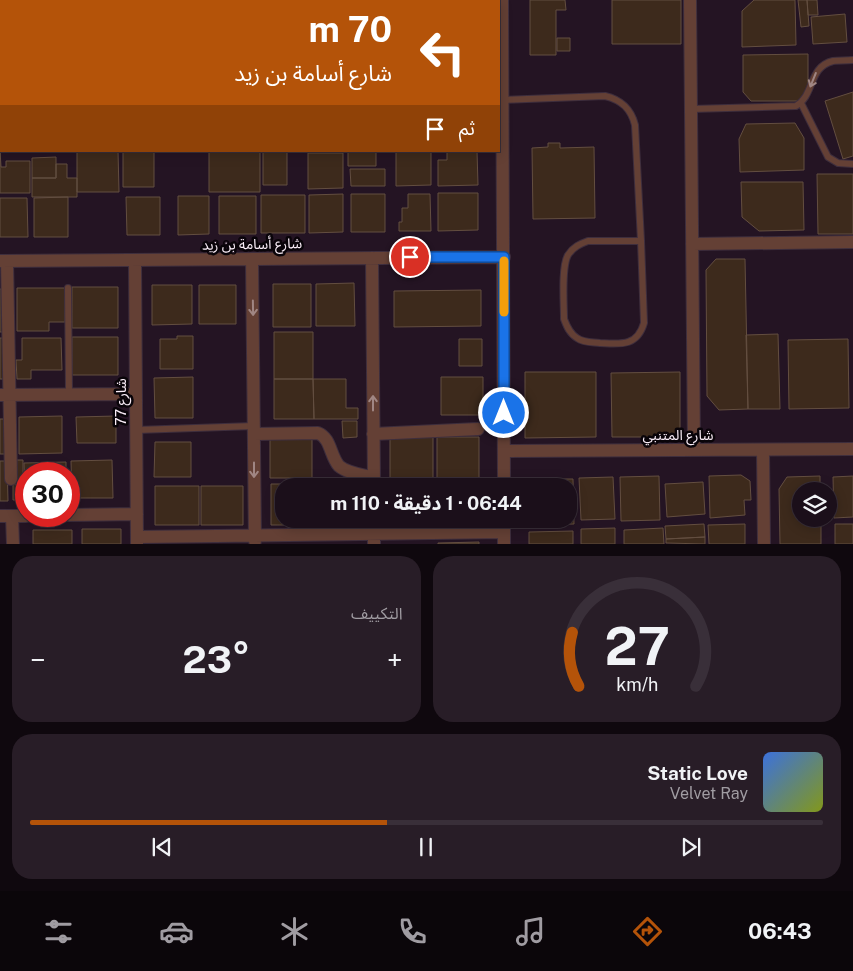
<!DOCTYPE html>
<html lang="ar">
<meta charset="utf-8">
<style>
body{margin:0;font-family:"Public Sans","Noto Sans Arabic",sans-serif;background:#281d27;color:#f1f3f6;direction:rtl;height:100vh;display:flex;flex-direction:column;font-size:19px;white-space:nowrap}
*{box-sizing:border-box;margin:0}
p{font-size:16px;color:#a09ca2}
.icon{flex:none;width:28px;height:28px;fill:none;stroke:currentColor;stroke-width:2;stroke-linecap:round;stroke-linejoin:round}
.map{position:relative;height:544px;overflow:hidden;direction:ltr}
.panel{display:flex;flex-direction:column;gap:12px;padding:12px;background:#0f080e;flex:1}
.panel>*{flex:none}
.top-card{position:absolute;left:0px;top:0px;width:500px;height:152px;box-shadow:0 2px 12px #0003,0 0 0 1px #392f39;direction:rtl;background:#b45309;color:#fff;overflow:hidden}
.buttons{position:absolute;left:792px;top:482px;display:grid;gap:10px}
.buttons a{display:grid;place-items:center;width:45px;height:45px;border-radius:50%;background:#1b0f1a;box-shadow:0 2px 12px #0003,0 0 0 1px #392f39;font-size:25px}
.speed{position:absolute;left:15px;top:462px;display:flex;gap:10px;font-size:25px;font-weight:700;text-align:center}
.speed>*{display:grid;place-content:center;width:65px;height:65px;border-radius:50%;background:#1b0f1a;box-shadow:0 2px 12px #0003,0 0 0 1px #392f39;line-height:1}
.speed .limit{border:8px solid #d22;background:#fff;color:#111}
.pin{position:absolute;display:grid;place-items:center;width:42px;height:42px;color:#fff;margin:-21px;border:2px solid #fff;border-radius:50%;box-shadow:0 1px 5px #0007}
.me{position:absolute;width:55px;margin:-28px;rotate:0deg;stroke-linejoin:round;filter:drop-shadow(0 0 4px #0008)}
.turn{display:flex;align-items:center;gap:18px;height:105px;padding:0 25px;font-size:22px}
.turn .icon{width:65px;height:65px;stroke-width:2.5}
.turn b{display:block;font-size:35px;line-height:42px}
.then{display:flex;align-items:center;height:48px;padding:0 25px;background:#0003;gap:10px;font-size:19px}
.big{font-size:38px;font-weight:700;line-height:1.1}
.panel .tile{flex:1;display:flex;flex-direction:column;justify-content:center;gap:8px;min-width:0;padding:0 18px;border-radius:20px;background:#281d27}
.panel .dial{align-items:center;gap:0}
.dial svg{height:130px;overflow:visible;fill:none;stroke:#392f39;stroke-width:7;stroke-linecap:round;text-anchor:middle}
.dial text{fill:#f1f3f6;stroke:none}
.song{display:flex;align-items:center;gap:15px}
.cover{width:60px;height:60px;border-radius:8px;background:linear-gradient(135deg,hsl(220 70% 55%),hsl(70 70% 35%))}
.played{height:5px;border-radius:2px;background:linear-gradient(90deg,#b45309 45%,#392f39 45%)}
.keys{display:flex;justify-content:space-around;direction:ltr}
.heat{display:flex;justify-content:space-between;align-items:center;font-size:28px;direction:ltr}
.panel .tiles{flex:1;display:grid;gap:12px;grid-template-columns:1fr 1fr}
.tile:last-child{grid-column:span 2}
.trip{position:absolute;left:275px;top:478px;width:302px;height:50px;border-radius:20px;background:#1b0f1a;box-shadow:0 2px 12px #0003,0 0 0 1px #392f39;font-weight:700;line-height:50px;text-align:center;direction:rtl}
.tab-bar{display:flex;height:80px;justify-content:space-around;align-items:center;background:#0b060a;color:#a09ca2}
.tab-bar .icon{width:35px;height:35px}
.tab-bar .current{color:#b45309}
.tab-bar b{font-size:22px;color:#f1f3f6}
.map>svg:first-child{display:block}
</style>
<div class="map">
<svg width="853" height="544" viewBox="0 0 853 544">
<rect width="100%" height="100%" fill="#241423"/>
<!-- building -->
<path fill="#3d2a1c" stroke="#634e40" d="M78,0H114V1H78Z
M530,0H565L566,10H556V55H530Z
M612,0H681V44H612Z
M754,0H795L796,45L742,47V11Z
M798,0H807L809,26L801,27Z
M807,0H817L818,15H808Z
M845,14L847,42L813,44L811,17Z
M557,38H570V51H557Z
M808,54V94L799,101H751L743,92V55Z
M853,92V156L843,159L825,101Z
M795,123L804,138V170L740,172L739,139L746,124Z
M548,143H560V148L594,147L595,218L533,219L532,148L548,147Z
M0,150L1,167H6V161H30V193H0Z
M77,151H118L119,192H77Z
M123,151H154V187H123Z
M209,151H260V192H209Z
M348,151H376V166H348Z
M396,151H431V185L396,186Z
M447,151H477L478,185L438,186V160H447Z
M263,152H287V185H263Z
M308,153H343V188L308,189Z
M56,157V178H32V158Z
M56,164H67V178H77V197H32V178H56Z
M350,169H385V186H351Z
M817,174H853V234H818Z
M741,182H803L804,230L759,231L742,217Z
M438,193H478V230L438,231Z
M343,194V232L309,233V195Z
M351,194H385V232H351Z
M408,194H430L431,231H399V222H402V208H408Z
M261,195H305V233H261Z
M178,196H209V234L178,235Z
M219,196H256V234H219Z
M68,197V237H34V198Z
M126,197H160V235H127Z
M0,198H27L28,237H0Z
M716,259H745L748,409L719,410L707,396L706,270Z
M354,283L355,326H316V284Z
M273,284H311V327H273Z
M152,285H192V324L152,325Z
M199,285H236V324H199Z
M72,287H118V328H72Z
M17,288H65V322H49V331H17Z
M0,289H4V332H0Z
M481,290V326L394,327V291Z
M274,332H313V379H274Z
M778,334L780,409H748L746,335Z
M177,336H193V369H160V339H177Z
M72,337H118V375H72Z
M0,338H5V379H0Z
M22,338H61L62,370H31V379H17L16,360H22Z
M459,339H482V366H459Z
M848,339L849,408L789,409L788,340Z
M525,372H596V437L525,438Z
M680,372V437H612L611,373Z
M193,377V418H155L154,378Z
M441,377H483V415H441Z
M274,379H313L314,419H274Z
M313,379H346V408H358V419H314Z
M62,416V453L19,454V417Z
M116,416V443H77L76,417Z
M0,419H5V454H0Z
M342,421H357V437L343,438Z
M270,436H312V478H270Z
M390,437H433V480L390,481Z
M437,437H479V478H437Z
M155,442H191V477H154Z
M12,460H23V481H13Z
M112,460L113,498H72L71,461Z
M0,461H7L8,501H0Z
M66,462V474H26V492H25L24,463Z
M741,475L750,481L751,500H744L745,515L710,518L709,476Z
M659,476L660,520L621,521L620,477Z
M820,476V491H801V519H821V544H780L779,489L787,477Z
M853,476V517L834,518L833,477Z
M613,477L615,519L581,520L579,478Z
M537,479H573L574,524L529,525V519H569V486H529Z
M703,482L705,514L667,517L665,484Z
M13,484H22V500H13Z
M271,484H313V486H284V519H313V525H271Z
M436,484H479V486H436Z
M155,486H199V525H155Z
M201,486H243V525H201Z
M320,519H365V522H320Z
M394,519H429V524H394Z
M436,519H479V527H436Z
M704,524L705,537L666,539L665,526Z
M745,524V544H709L708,525Z
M835,524H853V544H835Z
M615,528V544H581V529Z
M663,528L664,544H624V530Z
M82,529H121V544H82Z
M33,530H72V544H33Z
M573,531V544H529V532Z
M705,537V544L666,543V539Z
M479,542V544H438V543Z"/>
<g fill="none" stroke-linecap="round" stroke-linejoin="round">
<!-- service casing -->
<g stroke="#3e2e3d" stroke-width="8">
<path id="service" d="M503,100L605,96C622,100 631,109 635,125L641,241
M801,103L828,157L838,163L853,164
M691,109L796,106C815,95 808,67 833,61C839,60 846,61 853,60
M588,241H641L644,323C637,347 620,344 600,343C592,342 584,343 577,338C570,334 567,327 564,319C564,304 561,267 568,255C573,247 580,244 588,241Z
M68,288L69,394
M136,430L254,426"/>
</g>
<!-- minor casing -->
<g stroke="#3e2e3d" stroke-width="14">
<path id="minor" d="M134,0V1
M231,0V1
M502,0L504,486
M690,0L694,450
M9,1V0
M310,1L419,0
M0,9H1
M0,128H1
M692,244L853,242
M372,258L374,486
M252,259L255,541
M135,260L137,544
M0,261L504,257
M7,261L11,479
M0,395L136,394
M254,434L318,433C331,438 330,456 339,466C347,473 363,475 374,478
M373,434L478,429
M763,450L764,544
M504,451L853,449
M69,515L137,514
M0,516H26
M12,516L13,544
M374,519V544
M504,519V544
M137,537L504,532"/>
</g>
<!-- service -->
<use href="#service" stroke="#644035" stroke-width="6"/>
<!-- minor -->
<use href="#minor" stroke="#644035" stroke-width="12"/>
</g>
<!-- one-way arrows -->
<defs><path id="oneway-shaft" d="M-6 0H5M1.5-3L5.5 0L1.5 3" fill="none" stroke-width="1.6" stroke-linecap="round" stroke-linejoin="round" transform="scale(1.25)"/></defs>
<g stroke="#a08683">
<use href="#oneway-shaft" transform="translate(813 80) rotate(112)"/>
<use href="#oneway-shaft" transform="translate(253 308) rotate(89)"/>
<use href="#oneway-shaft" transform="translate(373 403) rotate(-90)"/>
<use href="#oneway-shaft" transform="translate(254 470) rotate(90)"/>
</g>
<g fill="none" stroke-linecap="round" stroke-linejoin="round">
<!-- route casing -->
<g stroke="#114b97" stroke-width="12">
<path id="route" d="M410,257H504V413"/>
</g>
<!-- route -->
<use href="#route" stroke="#1a73e8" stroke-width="9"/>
<!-- slow -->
<path stroke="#f59e0b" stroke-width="9" d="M504,312V261"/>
</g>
<g text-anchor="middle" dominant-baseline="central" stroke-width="5" stroke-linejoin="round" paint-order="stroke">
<!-- street labels -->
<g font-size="14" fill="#faeef8" stroke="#090409">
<text transform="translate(252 244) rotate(-1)">شارع أسامة بن زيد</text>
<text transform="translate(121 402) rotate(-90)">شارع 77</text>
<text x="678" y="435">شارع المتنبي</text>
</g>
</g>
</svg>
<div class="buttons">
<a><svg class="icon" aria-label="layers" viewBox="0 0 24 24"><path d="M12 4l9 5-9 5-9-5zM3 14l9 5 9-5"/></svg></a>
</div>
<div class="speed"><div class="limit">30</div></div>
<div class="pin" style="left:410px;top:257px;background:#d93025"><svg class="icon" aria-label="arrive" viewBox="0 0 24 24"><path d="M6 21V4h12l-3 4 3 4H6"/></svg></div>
<svg class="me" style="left:504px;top:413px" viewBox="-20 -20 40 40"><circle r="17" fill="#1a73e8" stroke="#fff" stroke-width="3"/><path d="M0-11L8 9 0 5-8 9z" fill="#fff"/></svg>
<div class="trip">06:44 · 1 دقيقة · 110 m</div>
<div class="top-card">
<div class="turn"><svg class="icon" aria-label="left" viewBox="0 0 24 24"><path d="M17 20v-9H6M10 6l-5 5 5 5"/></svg><div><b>70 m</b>شارع أسامة بن زيد</div></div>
<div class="then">ثم<svg class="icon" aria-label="arrive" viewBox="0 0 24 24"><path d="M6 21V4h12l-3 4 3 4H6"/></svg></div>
</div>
</div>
<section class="panel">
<div class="tiles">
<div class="tile dial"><svg viewBox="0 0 100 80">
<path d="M14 69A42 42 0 1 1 86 69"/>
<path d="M14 69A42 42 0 0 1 10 36" stroke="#b45309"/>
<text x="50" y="56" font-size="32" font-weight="700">27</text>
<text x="50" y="72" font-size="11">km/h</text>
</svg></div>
<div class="tile"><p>التكييف</p>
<div class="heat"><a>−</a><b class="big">23°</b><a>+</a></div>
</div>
<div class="tile">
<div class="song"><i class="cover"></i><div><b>Static Love</b><p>Velvet Ray</p></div></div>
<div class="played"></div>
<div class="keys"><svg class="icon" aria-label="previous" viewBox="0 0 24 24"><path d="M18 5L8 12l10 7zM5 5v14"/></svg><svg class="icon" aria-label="pause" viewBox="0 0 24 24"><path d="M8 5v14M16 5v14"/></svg><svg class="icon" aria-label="next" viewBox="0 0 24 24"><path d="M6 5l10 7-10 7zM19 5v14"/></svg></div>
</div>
</div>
</section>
<nav class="tab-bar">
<b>06:43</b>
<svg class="icon current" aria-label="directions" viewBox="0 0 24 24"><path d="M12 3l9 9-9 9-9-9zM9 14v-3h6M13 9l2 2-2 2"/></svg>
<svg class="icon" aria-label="music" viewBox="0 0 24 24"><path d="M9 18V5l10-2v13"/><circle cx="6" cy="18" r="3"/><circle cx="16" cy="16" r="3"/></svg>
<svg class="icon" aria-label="phone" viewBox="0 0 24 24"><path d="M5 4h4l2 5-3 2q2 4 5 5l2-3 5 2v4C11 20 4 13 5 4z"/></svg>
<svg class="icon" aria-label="climate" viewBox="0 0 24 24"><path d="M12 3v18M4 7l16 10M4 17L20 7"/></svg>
<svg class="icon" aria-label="car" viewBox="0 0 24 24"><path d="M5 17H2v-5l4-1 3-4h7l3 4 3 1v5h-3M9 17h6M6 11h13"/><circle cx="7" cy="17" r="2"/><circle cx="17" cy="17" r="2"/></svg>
<svg class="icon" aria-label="filters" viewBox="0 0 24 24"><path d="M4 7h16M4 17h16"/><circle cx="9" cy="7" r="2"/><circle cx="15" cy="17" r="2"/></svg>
</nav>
